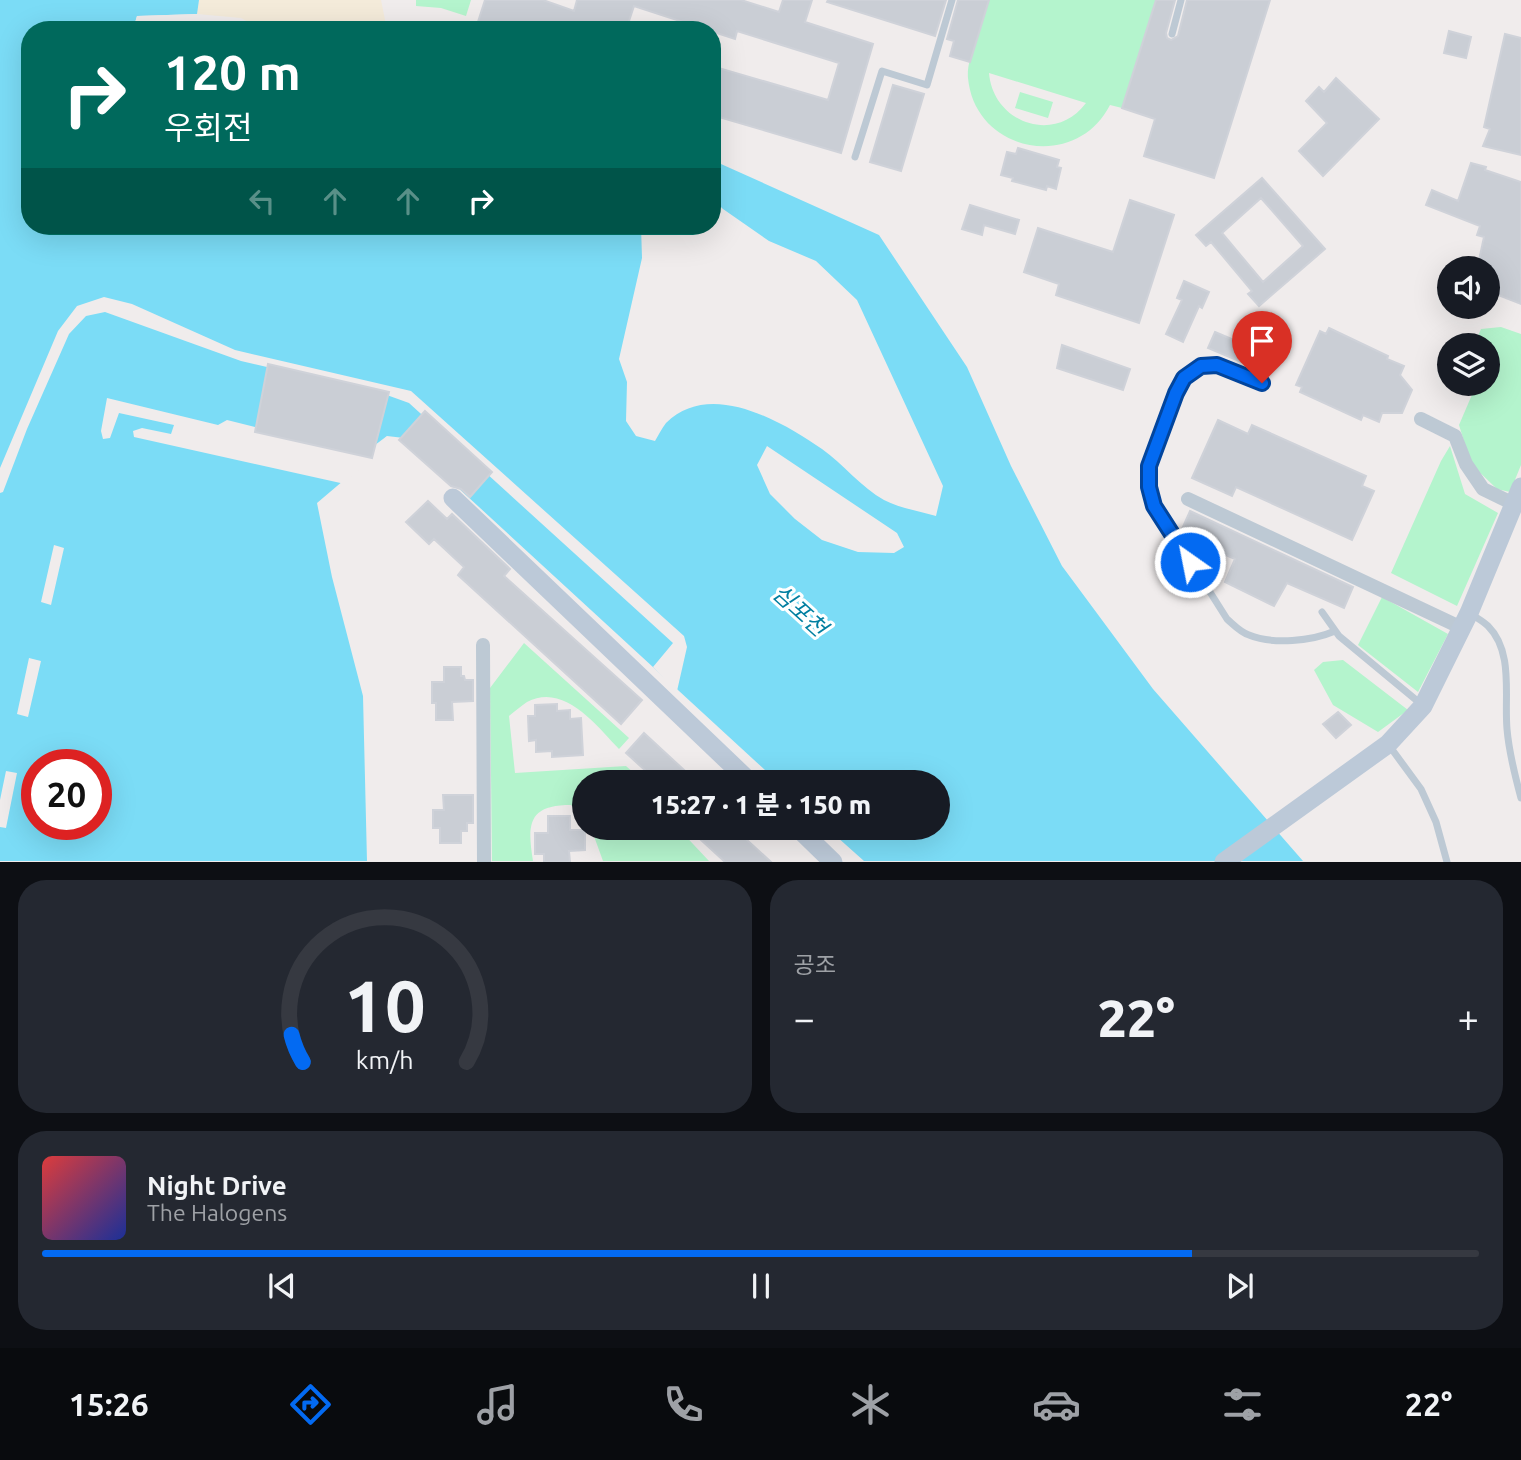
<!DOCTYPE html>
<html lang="ko">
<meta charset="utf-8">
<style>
body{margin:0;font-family:Ubuntu,"Noto Sans KR",sans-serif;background:#242831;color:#f1f3f6;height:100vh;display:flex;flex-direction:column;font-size:26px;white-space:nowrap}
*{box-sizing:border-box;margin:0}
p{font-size:23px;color:#9ea1a6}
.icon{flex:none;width:38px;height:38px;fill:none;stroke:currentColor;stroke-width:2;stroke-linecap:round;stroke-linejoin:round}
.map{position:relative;height:862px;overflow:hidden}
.drawer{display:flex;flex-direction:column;gap:18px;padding:18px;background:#0d0f14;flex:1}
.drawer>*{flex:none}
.guide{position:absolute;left:21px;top:21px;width:700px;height:214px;border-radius:28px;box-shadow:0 7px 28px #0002;background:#00695c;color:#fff;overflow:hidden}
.fabs{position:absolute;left:1437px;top:256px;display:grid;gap:14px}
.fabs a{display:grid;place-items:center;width:63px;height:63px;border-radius:50%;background:#171b24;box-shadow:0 7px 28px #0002;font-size:35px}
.speed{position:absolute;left:21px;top:749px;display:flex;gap:14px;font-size:35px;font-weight:700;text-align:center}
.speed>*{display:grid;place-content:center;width:91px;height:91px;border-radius:50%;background:#171b24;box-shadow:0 7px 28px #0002;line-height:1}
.speed .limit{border:10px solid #d22;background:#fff;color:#111}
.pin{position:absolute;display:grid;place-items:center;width:60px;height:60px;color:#fff;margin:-72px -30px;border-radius:50% 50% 50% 0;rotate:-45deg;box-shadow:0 0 7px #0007}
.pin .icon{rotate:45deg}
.me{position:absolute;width:77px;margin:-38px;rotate:327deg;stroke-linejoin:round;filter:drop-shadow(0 0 5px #0008)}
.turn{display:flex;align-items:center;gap:24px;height:147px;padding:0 28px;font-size:32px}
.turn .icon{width:91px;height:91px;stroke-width:2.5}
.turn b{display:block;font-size:49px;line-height:60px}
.lanes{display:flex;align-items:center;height:66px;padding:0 28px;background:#0003;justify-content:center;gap:35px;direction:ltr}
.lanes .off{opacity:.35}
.big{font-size:52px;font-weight:800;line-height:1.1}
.drawer .widget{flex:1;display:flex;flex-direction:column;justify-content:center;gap:10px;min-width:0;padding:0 24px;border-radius:28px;background:#242831}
.drawer .dial{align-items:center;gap:0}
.dial svg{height:182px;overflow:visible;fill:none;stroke:#363941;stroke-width:7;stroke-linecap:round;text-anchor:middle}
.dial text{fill:#f1f3f6;stroke:none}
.song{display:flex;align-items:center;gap:21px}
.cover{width:84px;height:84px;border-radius:10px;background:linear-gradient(135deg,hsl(0 70% 55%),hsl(230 70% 35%))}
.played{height:7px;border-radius:4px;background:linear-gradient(90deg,#036af2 80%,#363941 80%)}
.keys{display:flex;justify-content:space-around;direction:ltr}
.heat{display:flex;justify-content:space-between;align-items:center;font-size:38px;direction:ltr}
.drawer .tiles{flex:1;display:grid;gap:18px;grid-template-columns:1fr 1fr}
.widget:last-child{grid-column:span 2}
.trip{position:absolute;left:572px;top:770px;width:378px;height:70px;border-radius:35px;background:#171b24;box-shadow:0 7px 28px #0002;font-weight:800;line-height:70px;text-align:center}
.dock{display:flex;height:112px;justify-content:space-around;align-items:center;background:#090b0e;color:#9ea1a6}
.dock .icon{width:49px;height:49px}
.dock .active{color:#036af2}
.dock b{font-size:32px;color:#f1f3f6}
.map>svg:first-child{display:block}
</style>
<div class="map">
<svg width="1521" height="862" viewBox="0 0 1521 862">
<rect width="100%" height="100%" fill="#f0ecec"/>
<!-- green -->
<path fill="#b4f4cd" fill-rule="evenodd" d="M416,0H471L466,16L441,8L416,6Z
M989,0H1156L1122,108L1110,105C1076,172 975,153 968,78C966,60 983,19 989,0ZM989,73L1086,103C1055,145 993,123 989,73Z
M1020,92L1053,102L1048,118L1015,108Z
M1501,327L1521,334V465L1510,492L1497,489L1471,464L1459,425L1477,383H1488V345H1474L1481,329Z
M1450,446L1465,494L1498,513L1457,606L1391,573L1441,461Z
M1382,597L1448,634L1418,692L1358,645Z
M524,643L629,738L619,749C597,726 564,682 527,702C521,706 515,711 509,716L515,773L626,766L644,782H584V818L571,805C528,805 527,824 533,861H492L490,688Z
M1343,660L1408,710L1378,732L1333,705L1314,670L1323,662Z
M591,828H678L709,861H603Z"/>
<!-- sand -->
<path fill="#f4ebda" d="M199,0H381L387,30H263L241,18L197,14Z"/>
<!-- water -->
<path fill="#7bdcf6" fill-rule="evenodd" d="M0,0H199L197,14L137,16L134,26L222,30H30V226H641L642,258L619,359L627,382L626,421L636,436L655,441C658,436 662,428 666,423C710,379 781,421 822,449C843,464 862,488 884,500C899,508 919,511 936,516L943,486L857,300L816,261L769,241L723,209L712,198V160L879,235L967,367L1011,466L1062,566L1153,689L1303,861H864L827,828H938V782H778L404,438L387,436L350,475L317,503L332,577L363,696L367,861H0ZM767,446L897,533L904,547L894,553L858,552L822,540L795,519L770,494L757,465ZM37,765H96V824H37Z"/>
<!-- pier -->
<path fill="#f0ecec" d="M197,14L200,15L197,18L140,19L139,23L222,26L225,30L134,26L137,16Z
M104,297L132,304L235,350L411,391L684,636L687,647L677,691L653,667L673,643L409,403L384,394L241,361L105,312L86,316L69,334L27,429L3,492L0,493V468L58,331L77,306Z
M107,398L218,425L227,420L363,454L387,436L385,442L345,484L134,437L133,431L142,428L171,434L174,425L119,413L110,438L103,439L101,431Z
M54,545L64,548L51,605L41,602Z
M29,658L41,661L28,717L17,714Z
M6,771L17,773L6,828L0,827V800Z"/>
<!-- building -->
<path fill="#caced5" stroke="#cfd2d9" stroke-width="2" fill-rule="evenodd" d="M485,0H543L574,11L577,0H741L779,12L783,0H812L805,22L873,44L841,153L712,115V66L828,100L839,63L737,31L735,39L634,6L626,30H499L478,22Z
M828,0H946L935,36L827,2Z
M958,0H989L970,62L950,56L954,41L947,39Z
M1156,0H1175L1166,33L1167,38L1171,40L1178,36L1187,0H1270L1214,178L1144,156L1155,119L1122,108Z
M1449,31L1471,37L1466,58L1444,53Z
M1505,34L1521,38V155L1483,146L1490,129L1484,127Z
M1336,78L1379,119L1323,176L1299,151L1327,123L1306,101L1319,87L1324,92Z
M893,85L924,94L901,171L870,162Z
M1018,148L1059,160L1057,167L1061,168L1056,189L1047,186L1046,190L1012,181L1013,178L1001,175L1007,152L1016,154Z
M1471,163L1486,167L1485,170L1521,182V304L1488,291V268L1478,265L1484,237L1477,235L1480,226L1426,205L1432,190L1458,201Z
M1262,178L1325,249L1259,306L1248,294L1252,291L1211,242L1206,246L1196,235ZM1261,198L1303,246L1263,282L1222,233Z
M1130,200L1174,215L1139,323L1056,295L1059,284L1024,272L1038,228L1113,252Z
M970,205L1019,220L1015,234L984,225L982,235L962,229Z
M1184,281L1209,292L1202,308L1199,306L1183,342L1166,334L1182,300L1177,298Z
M1329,328L1388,356L1387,359L1404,366L1400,375L1412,390L1402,413H1382L1379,422L1363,415L1361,420L1300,392L1302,387L1296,385L1320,331L1326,334Z
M1215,332L1272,356L1265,372L1208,348Z
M1062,345L1130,369L1123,390L1057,368Z
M268,364L389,392L372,458L255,432Z
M425,411L492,472L470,497L461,489L451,486L399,440Z
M1218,420L1248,434L1252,425L1366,476L1362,486L1374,491L1352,540L1236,487L1232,496L1192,478Z
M428,501L447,519L452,514L510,569L504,576L642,700L621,724L458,575L464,567L434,539L429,544L406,522Z
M1190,511L1353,587L1344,608L1287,583L1274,606L1225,582L1235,559L1186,538L1182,529Z
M444,667H461V676H464L465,680H473V701L452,702L453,720H436V703H432V682H444Z
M557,704V711L570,710V719L581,718L583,755L552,757V751L536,752V740L529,741L528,716H535V705Z
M1338,712L1351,725L1336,738L1323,724Z
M644,733L697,782H658L626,753Z
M443,795H473V823H467V831H461V843H440V828H433V810H444Z
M548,816H570V830H585V850L569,851L570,862H544V854H535V833H548Z
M688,828H734L771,862H725Z"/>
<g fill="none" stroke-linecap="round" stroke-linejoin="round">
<!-- lane -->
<path stroke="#bdc9d4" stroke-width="7" d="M1172,34L1181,0
M855,157L882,71L927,85L952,0
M1262,383L1217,365L1201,366L1184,378L1176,393L1149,466V487L1155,505L1227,619C1234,625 1240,632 1249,635C1273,645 1312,641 1335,631
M1322,612L1339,636L1421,704
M1470,613C1475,617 1483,621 1488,626C1514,652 1504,696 1507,729C1509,753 1515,776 1521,798
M1388,744L1421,789L1436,822L1447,862"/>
<!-- street -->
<path stroke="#bdc9d4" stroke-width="14" d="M1421,419L1455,436L1466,464L1483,489L1514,504
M1188,499L1462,628
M483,645L484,862"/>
<!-- secondary -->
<path stroke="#bcc9d8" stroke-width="19" d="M453,498L750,782
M798,828L833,862
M1224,862L1388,744L1423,706L1469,613L1521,487"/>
</g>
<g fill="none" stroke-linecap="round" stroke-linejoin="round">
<!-- route casing -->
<g stroke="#02459d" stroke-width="18">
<path id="route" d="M1190,562L1154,506L1149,487V466L1176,393L1184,378L1201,366L1217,365L1262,383"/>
</g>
<!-- route -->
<use href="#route" stroke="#036af2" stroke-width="12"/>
</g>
<g text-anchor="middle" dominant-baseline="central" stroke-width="6" stroke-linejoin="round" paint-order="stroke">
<!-- water labels -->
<g font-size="23" font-style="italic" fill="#027fa1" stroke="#fff">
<text transform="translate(800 610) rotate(42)">심포천</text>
</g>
</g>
</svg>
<div class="fabs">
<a><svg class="icon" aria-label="sound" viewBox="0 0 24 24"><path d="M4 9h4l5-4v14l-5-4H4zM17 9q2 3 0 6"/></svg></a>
<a><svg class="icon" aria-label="layers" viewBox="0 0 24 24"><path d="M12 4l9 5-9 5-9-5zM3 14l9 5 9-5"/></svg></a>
</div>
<div class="speed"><div class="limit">20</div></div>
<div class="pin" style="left:1262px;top:383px;background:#d93025"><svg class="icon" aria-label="arrive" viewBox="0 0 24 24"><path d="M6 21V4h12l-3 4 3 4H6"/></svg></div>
<svg class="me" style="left:1190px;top:562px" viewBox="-20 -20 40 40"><circle r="17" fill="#036af2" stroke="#fff" stroke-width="3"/><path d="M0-11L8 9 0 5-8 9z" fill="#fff"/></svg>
<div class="trip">15:27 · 1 분 · 150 m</div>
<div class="guide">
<div class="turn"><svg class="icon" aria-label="right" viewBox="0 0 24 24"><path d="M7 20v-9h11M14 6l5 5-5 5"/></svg><div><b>120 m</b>우회전</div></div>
<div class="lanes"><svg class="icon off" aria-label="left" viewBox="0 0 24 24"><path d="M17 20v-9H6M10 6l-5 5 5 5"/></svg><svg class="icon off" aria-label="ahead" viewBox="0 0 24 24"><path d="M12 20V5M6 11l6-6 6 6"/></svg><svg class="icon off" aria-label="ahead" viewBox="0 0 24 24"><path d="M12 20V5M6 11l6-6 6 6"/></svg><svg class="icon" aria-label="right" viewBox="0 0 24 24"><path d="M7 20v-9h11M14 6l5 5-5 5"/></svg></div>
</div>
</div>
<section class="drawer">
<div class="tiles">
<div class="widget dial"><svg viewBox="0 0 100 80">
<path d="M14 69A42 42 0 1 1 86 69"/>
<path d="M14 69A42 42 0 0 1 9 57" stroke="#036af2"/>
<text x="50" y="56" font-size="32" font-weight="700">10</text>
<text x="50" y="72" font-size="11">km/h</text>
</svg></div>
<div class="widget"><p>공조</p>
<div class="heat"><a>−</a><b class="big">22°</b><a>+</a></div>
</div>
<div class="widget">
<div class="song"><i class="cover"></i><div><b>Night Drive</b><p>The Halogens</p></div></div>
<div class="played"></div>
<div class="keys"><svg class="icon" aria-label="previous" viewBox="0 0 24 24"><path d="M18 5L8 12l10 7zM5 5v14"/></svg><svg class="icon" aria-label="pause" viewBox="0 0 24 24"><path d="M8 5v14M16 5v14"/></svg><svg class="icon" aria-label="next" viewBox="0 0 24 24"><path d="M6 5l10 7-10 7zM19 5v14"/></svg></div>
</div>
</div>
</section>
<nav class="dock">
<b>15:26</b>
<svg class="icon active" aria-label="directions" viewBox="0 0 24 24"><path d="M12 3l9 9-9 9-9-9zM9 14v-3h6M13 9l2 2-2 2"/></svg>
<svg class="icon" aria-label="music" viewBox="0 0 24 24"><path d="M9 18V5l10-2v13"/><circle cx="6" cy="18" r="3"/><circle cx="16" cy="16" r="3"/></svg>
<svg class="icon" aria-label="phone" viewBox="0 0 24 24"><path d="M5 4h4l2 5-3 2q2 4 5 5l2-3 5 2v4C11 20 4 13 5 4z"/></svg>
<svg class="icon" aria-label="climate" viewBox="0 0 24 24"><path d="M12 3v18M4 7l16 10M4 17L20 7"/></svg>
<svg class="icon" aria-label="car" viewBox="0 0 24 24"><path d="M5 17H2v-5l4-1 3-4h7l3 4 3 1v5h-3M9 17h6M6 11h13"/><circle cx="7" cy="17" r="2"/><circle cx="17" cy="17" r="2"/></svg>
<svg class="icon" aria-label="filters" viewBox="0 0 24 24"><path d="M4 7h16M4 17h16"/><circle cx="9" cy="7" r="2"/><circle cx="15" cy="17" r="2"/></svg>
<b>22°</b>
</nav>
